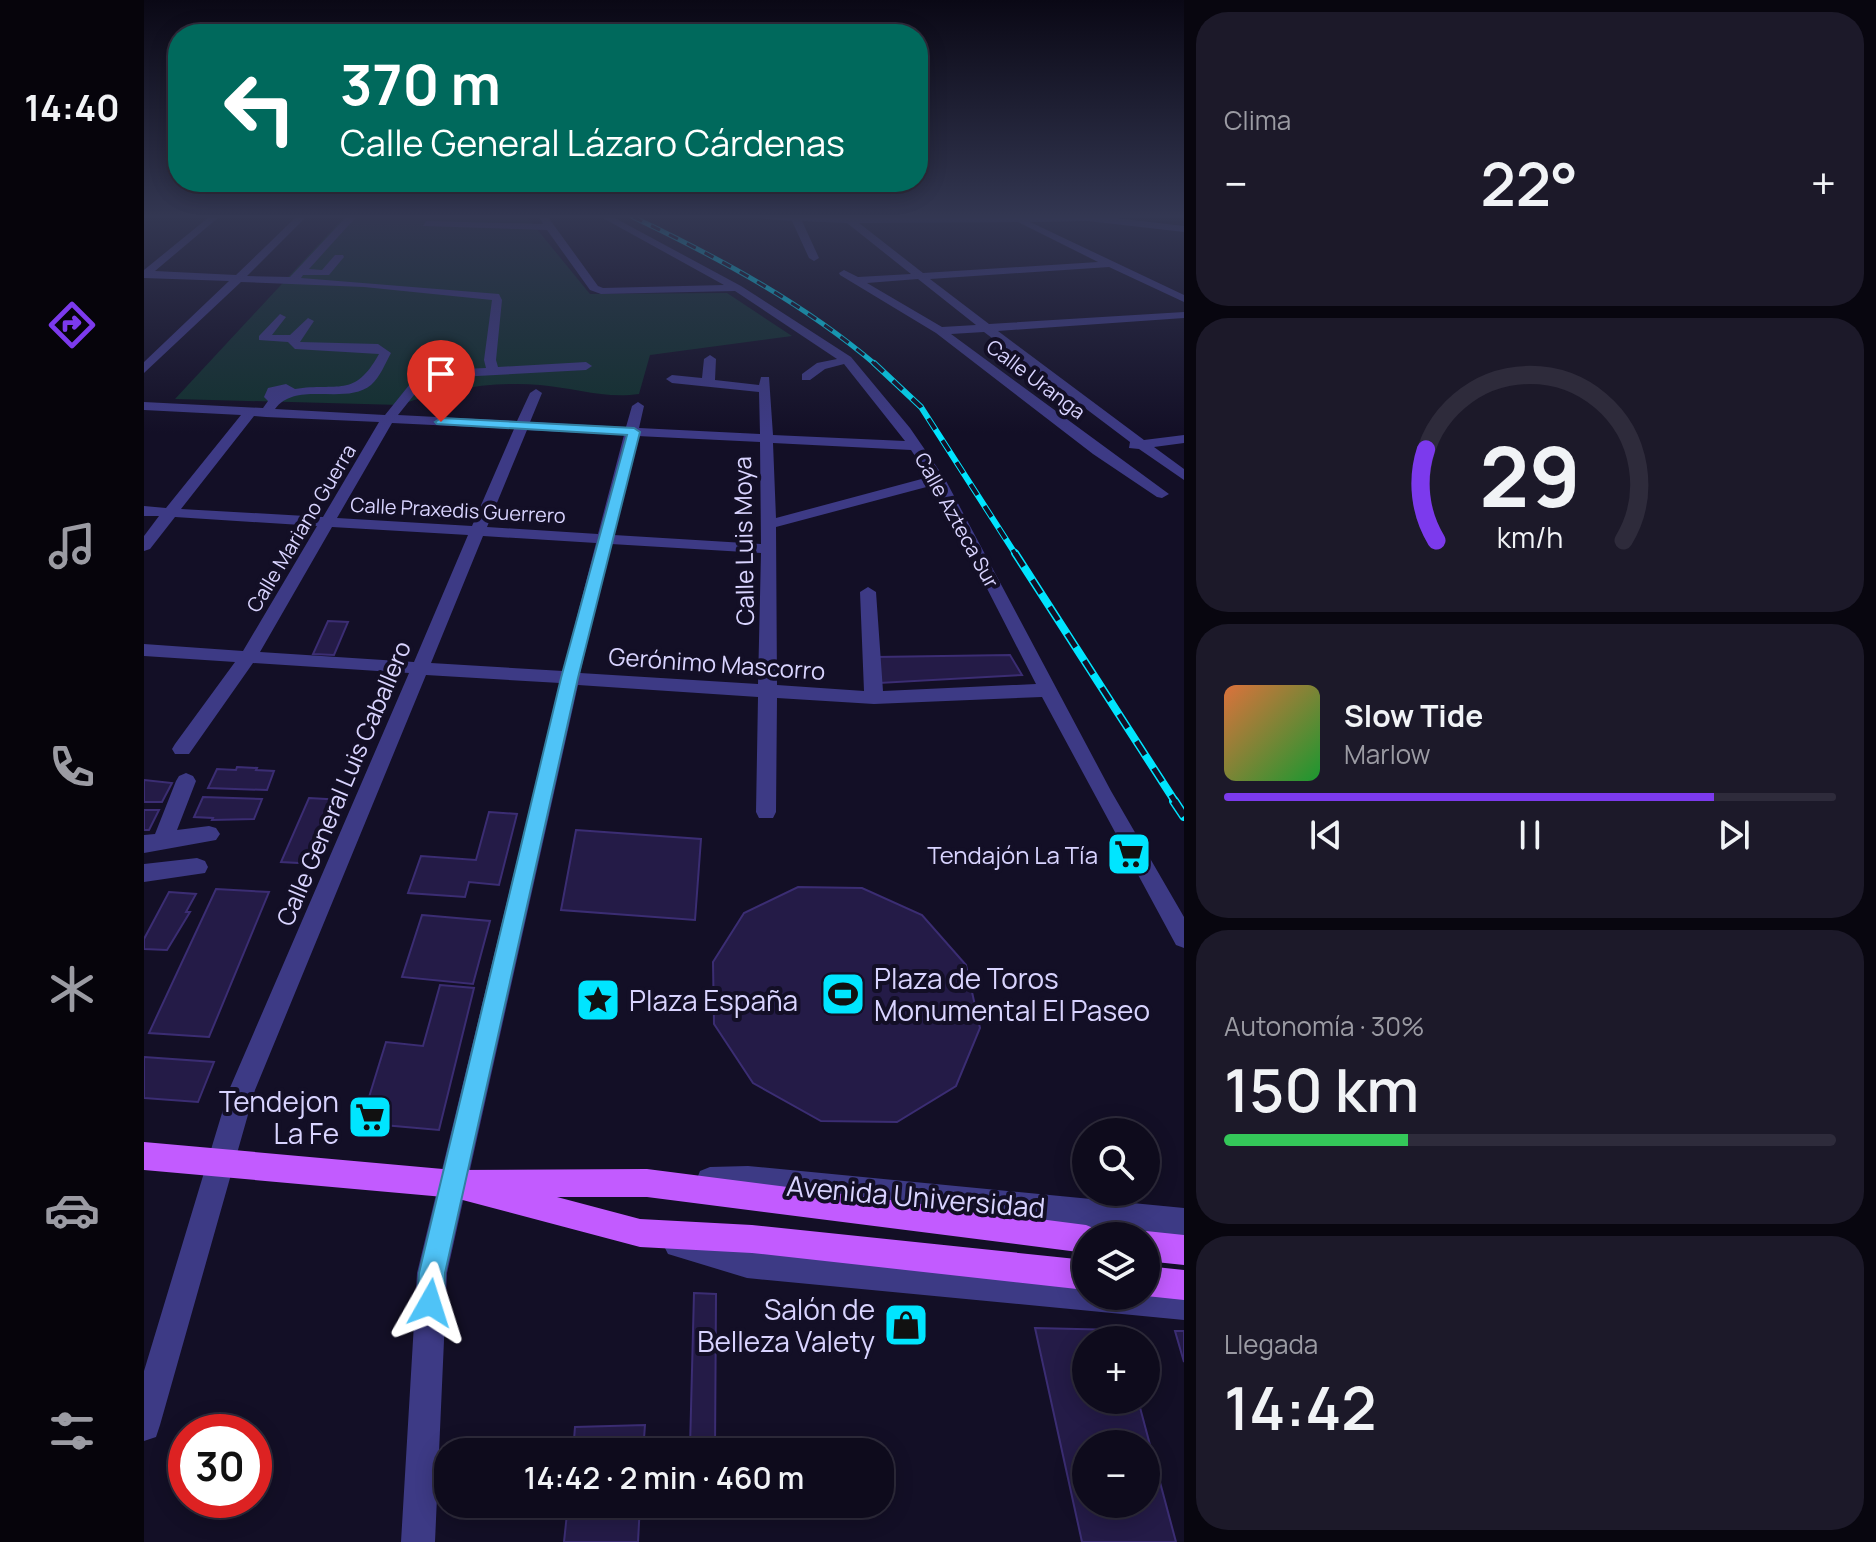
<!DOCTYPE html>
<html lang="es">
<meta charset="utf-8">
<style>
body{margin:0;font-family:Manrope,sans-serif;background:#1c1929;color:#f1f3f6;height:100vh;display:flex;flex-direction:column;font-size:30px;white-space:nowrap}
*{box-sizing:border-box;margin:0}
p{font-size:26px;color:#9b9ba3}
.icon{flex:none;width:44px;height:44px;fill:none;stroke:currentColor;stroke-width:2;stroke-linecap:round;stroke-linejoin:round}
.map{position:relative;flex:1;overflow:hidden}
.panel{display:flex;flex-direction:column;gap:12px;padding:12px;background:#08060f;width:692px}
.panel>*{flex:none}
.banner{position:absolute;left:24px;top:24px;width:760px;height:168px;border-radius:32px;box-shadow:0 4px 20px #0003,0 0 0 2px #2e2b3b;background:#00695c;color:#fff;overflow:hidden}
.buttons{position:absolute;left:928px;top:1118px;display:grid;gap:16px}
.buttons a{display:grid;place-items:center;width:88px;height:88px;border-radius:50%;background:#0e0b1c;box-shadow:0 4px 20px #0003,0 0 0 2px #2e2b3b;font-size:40px}
.speed{position:absolute;left:24px;top:1414px;display:flex;gap:16px;font-size:40px;font-weight:700;text-align:center}
.speed>*{display:grid;place-content:center;width:104px;height:104px;border-radius:50%;background:#0e0b1c;box-shadow:0 4px 20px #0003,0 0 0 2px #2e2b3b;line-height:1}
.speed .limit{border:12px solid #d22;background:#fff;color:#111}
.pin{position:absolute;display:grid;place-items:center;width:68px;height:68px;color:#fff;margin:-82px -34px;border-radius:50% 50% 50% 0;rotate:-45deg;box-shadow:0 0 8px #0007}
.pin .icon{rotate:45deg}
.me{position:absolute;width:88px;margin:-44px;rotate:6deg;stroke-linejoin:round;filter:drop-shadow(0 0 6px #0008)}
.turn{display:flex;align-items:center;gap:28px;height:168px;padding:0 40px;font-size:36px}
.turn .icon{width:104px;height:104px;stroke-width:2.5}
.turn b{display:block;font-size:56px;line-height:68px}
.big{font-size:60px;font-weight:600;line-height:1.1}
.panel .widget{flex:1;display:flex;flex-direction:column;justify-content:center;gap:12px;min-width:0;padding:0 28px;border-radius:32px;background:#1c1929}
.panel .dial{align-items:center;gap:0}
.dial svg{height:208px;overflow:visible;fill:none;stroke:#2e2b3b;stroke-width:7;stroke-linecap:round;text-anchor:middle}
.dial text{fill:#f1f3f6;stroke:none}
.song{display:flex;align-items:center;gap:24px}
.cover{width:96px;height:96px;border-radius:12px;background:linear-gradient(135deg,hsl(20 70% 55%),hsl(130 70% 35%))}
.played{height:8px;border-radius:4px;background:linear-gradient(90deg,#7c3aed 80%,#2e2b3b 80%)}
.keys{display:flex;justify-content:space-around;direction:ltr}
.heat{display:flex;justify-content:space-between;align-items:center;font-size:44px;direction:ltr}
.charge{height:12px;border-radius:6px;background:linear-gradient(90deg,#34c759 30%,#2e2b3b 0)}
.trip{position:absolute;left:290px;top:1438px;width:460px;height:80px;border-radius:32px;background:#0e0b1c;box-shadow:0 4px 20px #0003,0 0 0 2px #2e2b3b;font-weight:600;line-height:80px;text-align:center}
main{display:flex;flex:1;min-height:0}
.tab-bar{display:flex;flex-direction:column;width:144px;justify-content:space-around;align-items:center;background:#06040b;color:#9b9ba3}
.tab-bar .icon{width:56px;height:56px}
.tab-bar .selected{color:#7c3aed}
.tab-bar b{font-size:36px;color:#f1f3f6}
.map>svg:first-child{display:block}
</style>
<main>
<nav class="tab-bar">
<b>14:40</b>
<svg class="icon selected" aria-label="directions" viewBox="0 0 24 24"><path d="M12 3l9 9-9 9-9-9zM9 14v-3h6M13 9l2 2-2 2"/></svg>
<svg class="icon" aria-label="music" viewBox="0 0 24 24"><path d="M9 18V5l10-2v13"/><circle cx="6" cy="18" r="3"/><circle cx="16" cy="16" r="3"/></svg>
<svg class="icon" aria-label="phone" viewBox="0 0 24 24"><path d="M5 4h4l2 5-3 2q2 4 5 5l2-3 5 2v4C11 20 4 13 5 4z"/></svg>
<svg class="icon" aria-label="climate" viewBox="0 0 24 24"><path d="M12 3v18M4 7l16 10M4 17L20 7"/></svg>
<svg class="icon" aria-label="car" viewBox="0 0 24 24"><path d="M5 17H2v-5l4-1 3-4h7l3 4 3 1v5h-3M9 17h6M6 11h13"/><circle cx="7" cy="17" r="2"/><circle cx="17" cy="17" r="2"/></svg>
<svg class="icon" aria-label="filters" viewBox="0 0 24 24"><path d="M4 7h16M4 17h16"/><circle cx="9" cy="7" r="2"/><circle cx="15" cy="17" r="2"/></svg>
</nav>
<div class="map">
<svg width="1040" height="1542" viewBox="0 0 1040 1542">
<rect width="100%" height="100%" fill="#130f26"/>
<!-- green -->
<path fill="#12302f" d="M200,217H383L446,294L583,293L648,336L506,355L495,394C461,399 431,388 396,385C350,381 299,389 256,405L31,399Z"/>
<!-- building -->
<path fill="#241b47" stroke="#3b2d73" stroke-width="2" fill-rule="evenodd" d="M184,621L204,622L190,655L169,654Z
M866,655L878,675L735,683L732,657Z
M93,767L113,768L112,770L130,771L123,790L64,788L73,769L92,770Z
M0,780L28,783L18,802H0Z
M59,797L118,799L110,819L68,820L69,818L50,817Z
M165,798L199,800L173,864L137,862Z
M0,810H15L5,830H0Z
M345,812L373,814L355,885L325,882L321,897L264,893L277,856L332,860Z
M432,830L557,839L551,920L417,910Z
M654,887L718,888L778,915L822,965L836,1028L812,1086L753,1122L677,1121L609,1083L570,1024L569,962L600,913Z
M72,889L125,892L65,1037L5,1033Z
M25,892L52,894L42,912H46L23,950L0,949V939Z
M278,915L346,921L329,984L258,977Z
M296,985L330,988L295,1130L217,1123L242,1042L279,1046Z
M0,1057L70,1062L54,1102L0,1098Z
M550,1293L572,1294L571,1450L546,1448Z
M891,1328L975,1330L978,1340H942V1400H994L1032,1542H938ZM942,1444H1002V1504H942Z
M1031,1331H1040V1362Z
M501,1425L499,1452H429L431,1427Z
M424,1504H496L494,1542H420Z"/>
<g fill="none" stroke-linecap="round" stroke-linejoin="round">
<!-- minor -->
<path fill="#3d3a85" fill-rule="evenodd" d="M65,217H75L11,271L92,275L152,217H162L103,276L146,277L202,217H212L165,269L178,270L191,255H199L200,257L185,275H159L157,278L355,294L358,300L352,360L354,367L442,362L448,366L442,370L295,378L278,385L254,415L373,421L386,393L392,389L398,393L386,422L482,427L488,406L494,402L500,406L495,428L616,434L615,392L528,383L522,379L528,375L558,378L560,359L566,355L572,359L571,380L615,385L617,377H625L629,435L761,441L700,364L681,369L666,380H658V374L673,363L693,359L591,291L457,294L446,290L403,230L279,226L282,221L399,224L395,217H404L454,286L459,288L580,285L457,217H469L597,286L707,357L766,428L801,479L967,791L1040,917V948L1032,945L898,697L730,704L633,698L632,812L629,818H615L612,812L614,697L434,685L303,1273L291,1542H257L273,1273L416,683L282,675L111,1090L16,1425L12,1437L0,1441V1371L85,1090L265,673L109,663L45,754H31L28,749L31,744L91,662L0,656V644L99,651L173,526L31,517L6,549L0,551V536L15,516H0V506L22,508L97,415L0,410V402L119,408L124,401L120,397L124,388L142,384L151,389C194,382 210,399 235,354L151,349L144,342L115,340V336L136,314L142,317L128,335H146L164,318L170,321L156,342L234,344L247,353C241,364 236,377 227,385C201,406 152,380 131,409L241,415L270,379L293,370L342,368L340,360L348,300L220,287L97,282L0,373V362L85,281L0,278V270ZM110,416L122,417L235,422L179,517L37,509ZM248,423L370,429L328,526L193,518ZM383,430L480,435L454,534L343,527ZM493,436L616,442L617,544L470,535ZM629,443L767,450L785,477L632,518ZM790,485L892,684L739,691L732,592L724,587L716,592L720,691L633,685L632,527ZM188,527L324,535L270,662L116,652ZM339,536L452,543L419,671L287,663ZM467,544L617,553L614,684L436,673Z
M601,217H963L1040,226V232L944,221L886,222L1040,295V302L965,267L786,279L845,324L1040,312V318L854,331L1000,440L1040,435V443L1010,447L1040,469V480L995,449L985,448L986,442L840,332L807,334L1025,494L1018,498L1013,497L949,454L792,333L696,275L695,273L700,270L714,277L767,274L703,223L658,221L675,258L670,261L665,258L648,221ZM874,222L954,262L779,273L715,223ZM774,279L832,325L798,327L723,283Z
M42,773L49,776L52,781L33,830L65,826L72,828L76,834L72,840L0,853V835L11,834L32,781L35,776Z
M53,858L61,861L64,867L61,873L0,882V864Z
M604,1166L1040,1208V1236L604,1194L566,1195L556,1191L552,1181L556,1171L566,1167Z
M534,1229L603,1248L942,1280V1296H1002V1286L1040,1290V1320L603,1278L524,1254L519,1244L524,1234Z"/>
<!-- major -->
<path fill="#c25bff" fill-rule="evenodd" d="M0,1142L310,1170L503,1169L942,1225L952,1229L955,1236H942V1253L503,1197H413L496,1219L608,1225L942,1260V1290L608,1253L496,1247L311,1198L0,1170Z
M1002,1231L1040,1235V1265L1002,1261V1236H992Z
M1002,1266L1040,1270V1300L1002,1296Z"/>
<!-- rail-far3 casing -->
<g stroke="#00e5ff" stroke-width="5">
<path id="rail-far3" d="M489,217C575,258 659,303 732,365"/>
</g>
<!-- rail-far2 casing -->
<g stroke="#00e5ff" stroke-width="6">
<path id="rail-far2" d="M730,363L777,407L872,555"/>
</g>
<!-- rail-far1 casing -->
<g stroke="#00e5ff" stroke-width="8">
<path id="rail-far1" d="M871,553L1032,803"/>
</g>
<!-- rail casing -->
<g stroke="#00e5ff" stroke-width="10">
<path id="rail" d="M1030,801L1040,816"/>
</g>
<!-- rail-far3 -->
<use href="#rail-far3" stroke="#130f26" stroke-width="3" stroke-dasharray="10" stroke-linecap="butt"/>
<!-- rail-far2 -->
<use href="#rail-far2" stroke="#130f26" stroke-width="4" stroke-dasharray="13" stroke-linecap="butt"/>
<!-- rail-far1 -->
<use href="#rail-far1" stroke="#130f26" stroke-width="5" stroke-dasharray="16" stroke-linecap="butt"/>
<!-- rail -->
<use href="#rail" stroke="#130f26" stroke-width="7" stroke-dasharray="21" stroke-linecap="butt"/>
</g>
<!-- sky -->
<linearGradient id="sky" x2="0" y2="1"><stop stop-color="#0a0815"/><stop offset="0.5" stop-color="#333752"/><stop offset="1" stop-color="#333752" stop-opacity="0"/></linearGradient>
<rect width="1040" height="433" fill="url(#sky)"/>
<!-- route -->
<path fill="#4fc3f7" stroke="#337fa1" stroke-width="2" d="M297,418L490,428L496,432L434,678L301,1273L300,1303L296,1313L286,1317L277,1313L273,1303L275,1273L417,678L483,435L293,424L291,422Z"/>
<!-- icons -->
<defs>
<g id="supermarket-square" transform="scale(2.3)"><rect x="-9" y="-9" width="18" height="18" rx="4" fill="#00e5ff" stroke="#130f26"/><path d="M-6-5.5h2.5l.6 2H6L4.5 2H-2.5L-4.4-4H-6ZM-1.5 3.2a1.3 1.3 0 1 0 .1 0ZM3 3.2a1.3 1.3 0 1 0 .1 0Z" fill="#111"/></g>
<g id="stadium-square" transform="scale(2.3)"><rect x="-9" y="-9" width="18" height="18" rx="4" fill="#00e5ff" stroke="#130f26"/><path d="M0-5a6.5 5 0 1 0 0 10a6.5 5 0 1 0 0-10ZM-3.5-1.8h7v3.6h-7Z" fill="#111"/></g>
<g id="sight-square" transform="scale(2.3)"><rect x="-9" y="-9" width="18" height="18" rx="4" fill="#00e5ff" stroke="#130f26"/><path d="M0-6L1.8-2.2L6-1.7L2.9 1.2L3.7 5.4L0 3.3L-3.7 5.4L-2.9 1.2L-6-1.7L-1.8-2.2Z" fill="#111"/></g>
<g id="shop-square" transform="scale(2.3)"><rect x="-9" y="-9" width="18" height="18" rx="4" fill="#00e5ff" stroke="#130f26"/><path d="M-5-2.5h2.3a2.7 3.5 0 0 1 5.4 0H5L5.5 6h-11ZM-1.5-2.5h3a1.5 2.3 0 0 0-3 0Z" fill="#111"/></g>
</defs>
<g fill-rule="evenodd">
<use href="#supermarket-square" x="985" y="854"/>
<use href="#stadium-square" x="699" y="994"/>
<use href="#sight-square" x="454" y="1000"/>
<use href="#supermarket-square" x="226" y="1117"/>
<use href="#shop-square" x="762" y="1325"/>
</g>
<g text-anchor="middle" dominant-baseline="central" stroke-width="8" stroke-linejoin="round" paint-order="stroke">
<!-- far-street labels -->
<g font-size="20" fill="#d9d4ff" stroke="#130f26">
<text transform="translate(892 379) rotate(37)">Calle Uranga</text>
<text transform="translate(314 510) rotate(3)">Calle Praxedis Guerrero</text>
<text transform="translate(813 520) rotate(61)">Calle Azteca Sur</text>
<text transform="translate(157 528) rotate(-59)">Calle Mariano Guerra</text>
</g>
<!-- street labels -->
<g font-size="24" fill="#d9d4ff" stroke="#130f26">
<text transform="translate(599 541) rotate(-91)">Calle Luis Moya</text>
<text transform="translate(573 663) rotate(4)">Gerónimo Mascorro</text>
<text transform="translate(199 783) rotate(-67)">Calle General Luis Caballero</text>
</g>
<!-- poi labels -->
<g font-size="24" fill="#d9d4ff" stroke="#130f26" text-anchor="end">
<text x="954" y="854">Tendajón La Tía</text>
</g>
<!-- near-poi labels -->
<g font-size="28" fill="#d9d4ff" stroke="#130f26" text-anchor="start">
<text x="730" y="978">Plaza de Toros<tspan x="730" dy="32">Monumental El Paseo</tspan></text>
<text x="485" y="1000">Plaza España</text>
<text x="195" y="1101" text-anchor="end">Tendejon<tspan x="195" dy="32">La Fe</tspan></text>
<text x="731" y="1309" text-anchor="end">Salón de<tspan x="731" dy="32">Belleza Valety</tspan></text>
</g>
<!-- near-street labels -->
<g font-size="28" fill="#d9d4ff" stroke="#130f26">
<text transform="translate(772 1196) rotate(5)">Avenida Universidad</text>
</g>
</g>
</svg>
<div class="buttons">
<a><svg class="icon" aria-label="search" viewBox="0 0 24 24"><circle cx="10" cy="10" r="6"/><path d="M15 15l6 6"/></svg></a>
<a><svg class="icon" aria-label="layers" viewBox="0 0 24 24"><path d="M12 4l9 5-9 5-9-5zM3 14l9 5 9-5"/></svg></a>
<a>+</a>
<a>−</a>
</div>
<div class="speed"><div class="limit">30</div></div>
<div class="pin" style="left:297px;top:422px;background:#d93025"><svg class="icon" aria-label="arrive" viewBox="0 0 24 24"><path d="M6 21V4h12l-3 4 3 4H6"/></svg></div>
<svg class="me" style="left:286px;top:1303px" viewBox="-20 -20 40 40"><path d="M0-17L14 15 0 8-14 15z" fill="#4fc3f7" stroke="#fff" stroke-width="4"/></svg>
<div class="trip">14:42 · 2 min · 460 m</div>
<div class="banner">
<div class="turn"><svg class="icon" aria-label="left" viewBox="0 0 24 24"><path d="M17 20v-9H6M10 6l-5 5 5 5"/></svg><div><b>370 m</b>Calle General Lázaro Cárdenas</div></div>
</div>
</div>
<section class="panel">
<div class="widget"><p>Clima</p>
<div class="heat"><a>−</a><b class="big">22°</b><a>+</a></div>
</div>
<div class="widget dial"><svg viewBox="0 0 100 80">
<path d="M14 69A42 42 0 1 1 86 69"/>
<path d="M14 69A42 42 0 0 1 10 34" stroke="#7c3aed"/>
<text x="50" y="56" font-size="32" font-weight="700">29</text>
<text x="50" y="72" font-size="11">km/h</text>
</svg></div>
<div class="widget">
<div class="song"><i class="cover"></i><div><b>Slow Tide</b><p>Marlow</p></div></div>
<div class="played"></div>
<div class="keys"><svg class="icon" aria-label="previous" viewBox="0 0 24 24"><path d="M18 5L8 12l10 7zM5 5v14"/></svg><svg class="icon" aria-label="pause" viewBox="0 0 24 24"><path d="M8 5v14M16 5v14"/></svg><svg class="icon" aria-label="next" viewBox="0 0 24 24"><path d="M6 5l10 7-10 7zM19 5v14"/></svg></div>
</div>
<div class="widget"><p>Autonomía · 30%</p><b class="big">150 km</b><div class="charge"></div></div>
<div class="widget"><p>Llegada</p><b class="big">14:42</b></div>
</section>
</main>
